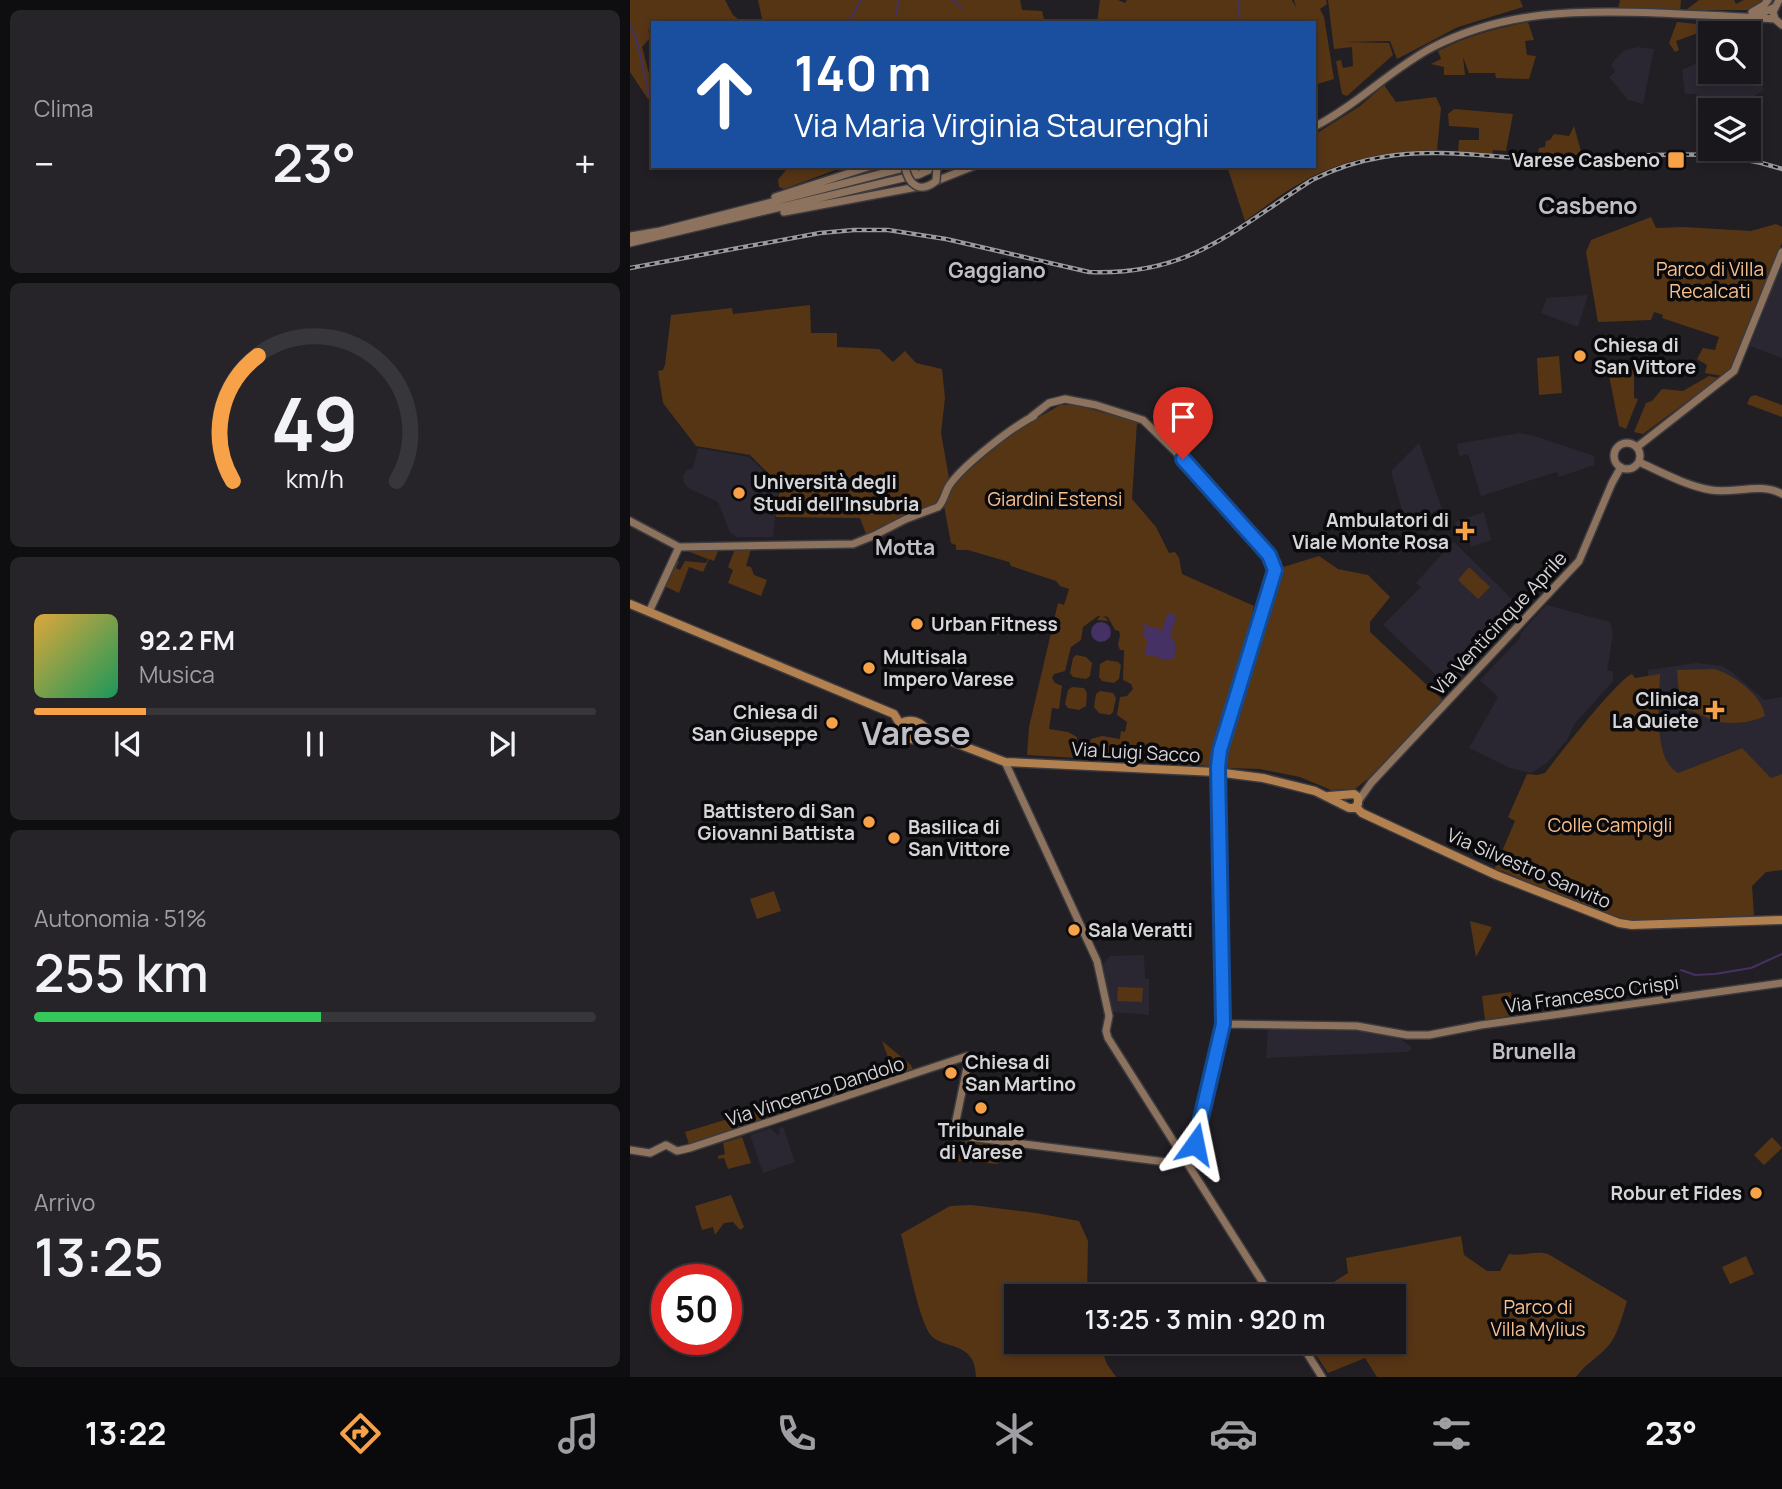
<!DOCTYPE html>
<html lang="it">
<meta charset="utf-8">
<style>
body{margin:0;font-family:Manrope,sans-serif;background:#262428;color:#f1f3f6;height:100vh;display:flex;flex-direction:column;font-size:26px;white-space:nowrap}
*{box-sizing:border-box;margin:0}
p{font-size:23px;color:#9f9fa3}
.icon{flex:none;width:38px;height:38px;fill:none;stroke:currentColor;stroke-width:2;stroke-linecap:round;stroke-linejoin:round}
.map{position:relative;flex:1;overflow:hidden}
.panel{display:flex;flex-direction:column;gap:10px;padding:10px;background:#0e0d0f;width:630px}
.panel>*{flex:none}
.guide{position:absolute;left:21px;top:21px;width:665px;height:147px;border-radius:0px;box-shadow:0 4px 10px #0003,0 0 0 2px #37363a;background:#1a4fa0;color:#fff;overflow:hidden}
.tools{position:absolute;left:1068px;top:21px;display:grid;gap:14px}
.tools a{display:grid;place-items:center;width:63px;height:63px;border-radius:0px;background:#19171b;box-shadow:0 4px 10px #0003,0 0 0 2px #37363a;font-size:35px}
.speed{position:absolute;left:21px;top:1264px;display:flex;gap:14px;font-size:35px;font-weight:700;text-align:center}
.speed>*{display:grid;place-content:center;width:91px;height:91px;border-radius:50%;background:#19171b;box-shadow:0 4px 10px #0003,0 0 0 2px #37363a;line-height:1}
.speed .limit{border:10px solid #d22;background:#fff;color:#111}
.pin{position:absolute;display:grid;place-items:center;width:60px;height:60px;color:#fff;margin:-72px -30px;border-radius:50% 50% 50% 0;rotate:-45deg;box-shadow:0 0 7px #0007}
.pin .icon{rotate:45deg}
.me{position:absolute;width:77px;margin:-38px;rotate:12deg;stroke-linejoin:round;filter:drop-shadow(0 0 5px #0008)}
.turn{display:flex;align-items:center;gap:24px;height:147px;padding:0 28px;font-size:32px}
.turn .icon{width:91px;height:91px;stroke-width:2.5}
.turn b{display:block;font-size:49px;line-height:60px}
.big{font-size:52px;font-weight:600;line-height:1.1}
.panel .widget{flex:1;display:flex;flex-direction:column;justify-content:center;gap:10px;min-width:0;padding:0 24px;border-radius:10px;background:#262428}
.panel .dial{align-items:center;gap:0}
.dial svg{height:182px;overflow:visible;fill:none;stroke:#37363a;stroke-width:7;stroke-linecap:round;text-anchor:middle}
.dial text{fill:#f1f3f6;stroke:none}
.song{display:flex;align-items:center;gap:21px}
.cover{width:84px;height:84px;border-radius:10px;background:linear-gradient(135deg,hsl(40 70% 55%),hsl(150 70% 35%))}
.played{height:7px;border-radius:4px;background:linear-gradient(90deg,#f7a149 20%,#37363a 20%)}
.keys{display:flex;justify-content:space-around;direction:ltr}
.heat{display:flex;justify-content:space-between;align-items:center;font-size:38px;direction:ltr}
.charge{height:10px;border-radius:5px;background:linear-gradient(90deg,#34c759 51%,#37363a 0)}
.trip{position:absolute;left:374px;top:1284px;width:402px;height:70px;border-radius:0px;background:#19171b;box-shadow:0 4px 10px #0003,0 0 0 2px #37363a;font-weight:600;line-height:70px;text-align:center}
.menu{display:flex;height:112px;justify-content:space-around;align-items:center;background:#0a090b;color:#9f9fa3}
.menu .icon{width:49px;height:49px}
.menu .selected{color:#f7a149}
.menu b{font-size:32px;color:#f1f3f6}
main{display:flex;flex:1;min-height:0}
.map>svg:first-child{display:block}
</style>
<main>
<section class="panel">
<div class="widget"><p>Clima</p>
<div class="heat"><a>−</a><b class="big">23°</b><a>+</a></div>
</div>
<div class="widget dial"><svg viewBox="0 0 100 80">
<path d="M14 69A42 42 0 1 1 86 69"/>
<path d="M14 69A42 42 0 0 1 25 14" stroke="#f7a149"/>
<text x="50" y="56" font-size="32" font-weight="700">49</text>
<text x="50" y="72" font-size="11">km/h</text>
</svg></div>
<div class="widget">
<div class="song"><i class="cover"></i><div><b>92.2 FM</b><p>Musica</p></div></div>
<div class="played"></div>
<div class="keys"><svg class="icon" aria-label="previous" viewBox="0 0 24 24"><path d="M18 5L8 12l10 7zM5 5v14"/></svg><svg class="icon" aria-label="pause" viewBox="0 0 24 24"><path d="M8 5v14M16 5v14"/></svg><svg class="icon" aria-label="next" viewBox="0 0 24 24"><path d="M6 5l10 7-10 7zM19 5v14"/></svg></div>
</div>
<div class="widget"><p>Autonomia · 51%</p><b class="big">255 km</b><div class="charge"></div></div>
<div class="widget"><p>Arrivo</p><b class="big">13:25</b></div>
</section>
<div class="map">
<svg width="1152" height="1377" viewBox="0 0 1152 1377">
<rect width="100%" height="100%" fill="#211f24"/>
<!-- built -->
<path fill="#2b2732" d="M1008,47L1024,49L1013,104L998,100L979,77L985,72L981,65L986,58L995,50Z
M1080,57V72H1118V63L1120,68L1123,65L1134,90L1118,100L1075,113L1066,94H1055L1052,70Z
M1152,263V358L1120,346Z
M958,295L948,327L911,313L917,298Z
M889,433L901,435L964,456V465L929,477L927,472L920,474L851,496L838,454L829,456L827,444Z
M789,443L812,509L775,521L761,471Z
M68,448L119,457L140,477L148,491L143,537H106L100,532L88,502L60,489L54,483L53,476L57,470L63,468Z
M854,512L861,540L841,547L837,533L830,535L825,522Z
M822,543H825L894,611L821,689L753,625L791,587L786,583Z
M916,605L980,622L983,634L977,671H983V681L945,723L937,740L917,763L901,773L880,768L839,748L868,697L850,680L891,637L890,634Z
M1067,663L1092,666L1101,671L1134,700L1152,697V774L1141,778L1111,748L1048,773L1040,768L1030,745V675L1018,676V670Z
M514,955L515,979H519V1015L483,1012L472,966L480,956Z
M638,1027L724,1028L771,1039L781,1047L780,1051L775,1052L636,1058Z
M153,1127L165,1162L133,1173L120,1135L141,1128L147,1135L150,1133L149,1128Z"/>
<!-- green -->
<path fill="#563515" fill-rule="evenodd" d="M0,0H95L103,15L113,23H23V36L18,29L20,38L12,47L23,89V98L18,99L0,72Z
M128,0H390L392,10L412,11L415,23H133Z
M470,0H488L495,3L497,0H662L666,8L664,0H696L697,4L690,9L694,17L704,79L684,85V23H467Z
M698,0H890L893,7L828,27L767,59L760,41L711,42L759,43L763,55L717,96L712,94L706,61L711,60L713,68L723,66L722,47L704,49Z
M990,0H1051L1050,11L988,9Z
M1069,0H1104L1106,4L1114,0H1134L1123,10H1056Z
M898,22L904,40L895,41L897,55L906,56L899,79L866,78L865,73H839L833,57L835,75H814V67L801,64L811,59L808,51C836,36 867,28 898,22Z
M1047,22L1066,24L1071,32L1046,41L1049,50L1045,52L1039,43Z
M754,85L766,102L806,97L811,108L807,150C760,151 716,158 674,181C653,192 634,208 615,221L597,166H684V135L730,106Z
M824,109L883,114L876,151L863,150L862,155L828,152L829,140H849V128L819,126L818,114Z
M944,126L952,155L907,157L909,148L915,147L916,141L920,140L924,134L939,136Z
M159,166H216L154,189L149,187L148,180Z
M1021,217L1026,228L1053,227L1121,231L1146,224L1152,227V243L1101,368L1092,376L1075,373L1077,365L1067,359L1073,348L1085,350L1089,337L1032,318L1033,315L1024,312L1021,320L968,322L956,252L961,240Z
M180,305L181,333H207V347L249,349L263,362L275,351L286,363L312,369L315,398L311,433L319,478L305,504L236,534L230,518L146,517L149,492L141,476L120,455L66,446L33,403L28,371L33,370L35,365L41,315L102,308L103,314Z
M929,356L932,393L909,395L907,358Z
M1004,365V398L1008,399L996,429L989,426L978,370L981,369L982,374H993L994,367Z
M1079,376L1089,378L1013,434L1004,432L1016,403L1022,401L1032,389L1053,391Z
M1125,395L1152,405V417L1117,404L1120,397Z
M430,405H446L507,422L502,499L526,527L539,553L545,552L549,558L552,574L624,606L584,761L580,766L397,755L399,727L428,603L434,605L439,589L430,586L426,581L381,566L379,562L338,550H326V545L321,543L314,506L326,481L384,432ZM468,616H470L467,620L479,621L473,616L478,617L485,630L489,631L490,635L488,645L490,650H494L493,680L501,684L503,689L497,696L490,697L487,715L497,722L495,732L491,731L490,739L472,736L461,739L459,748L446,747L447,737L438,732L419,729L422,708L429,709L432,686L425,683L422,678L424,674L435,671L441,647L451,640L453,627Z
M59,549H89L84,561L79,559L73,572L59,567L49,593L34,586L46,560L49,561L46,568L50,570L55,561L76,563L78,559L60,552Z
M105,549H121L116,566L121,567L124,575L137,580L131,596L98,583L103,570L98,567Z
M689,556L708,569L738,575L760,597L740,622V632L813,700L740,777L725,789L701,790L670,777L630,769L598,768L592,762L593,749L650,568Z
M839,567L860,587L848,599L828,580Z
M446,655L456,657L462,663L460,676L456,679L443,677L440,673L443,658Z
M477,660L488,662L491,665L489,679L484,683L472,681L469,677L470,664Z
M1084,669C1103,674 1132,695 1135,716C1119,724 1092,726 1075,717C1067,713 1064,711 1055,710L1049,695L1047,670Z
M1002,674L1005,678L1030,674C1030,701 1022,758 1048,773L1112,748L1141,778L1152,774V870L1136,872L1122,886L1124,916L1004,921L980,916L872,871L864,870L885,821L878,817L897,774L907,775L915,773C929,755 987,680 1002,674Z
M442,687L454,688L457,693L456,706L449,710L438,708L435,704L438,690Z
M470,691L483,693L486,698L483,712L480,715L469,713L464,707L466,694Z
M144,891L151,911L127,919L120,899Z
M840,921L862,927L846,957Z
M488,987L513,988L512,1002L487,1001Z
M881,992L885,1015L855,1020L852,996Z
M252,1041L281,1065L283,1070L265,1076Z
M209,1085L213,1095L59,1144L55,1132Z
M112,1137L121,1163L98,1169L94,1158L88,1159V1156L95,1154L93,1143Z
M1142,1137L1152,1148L1134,1165L1124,1155Z
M331,1139L371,1143L368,1164L328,1161Z
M101,1195L114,1227L110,1230L103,1222L94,1223L85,1235L83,1227L72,1230L65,1206Z
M341,1205L406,1213L449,1221L458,1241L457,1297H387V1342H469L477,1364L486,1377H346C346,1339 311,1351 299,1333C287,1312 278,1260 271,1234L320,1206Z
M831,1236L834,1255L857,1271H870L879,1254C894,1257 903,1250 918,1254L997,1301C992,1316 989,1332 979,1345C969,1357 955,1364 946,1377H747L735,1358L698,1373L678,1343L765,1342V1297H694L691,1290L718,1273L716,1258Z
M1116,1256L1124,1274L1100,1284L1092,1267Z"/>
<!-- water -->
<path fill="#453163" d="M461 632a10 10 0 1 1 20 0a10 10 0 1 1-20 0Z
M515,624L520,627H527L535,636L543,638L546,649L544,658C535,663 525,654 516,655L515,645L519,644L513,635L515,629L512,625Z"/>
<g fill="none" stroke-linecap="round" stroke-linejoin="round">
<!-- stream -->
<path stroke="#453163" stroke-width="2" d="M323,0L332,8
M608,0L610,23
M267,14L268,0
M218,23L231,0
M0,25C11,45 12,71 19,94
M1051,970L1065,975L1085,974L1121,968L1152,954"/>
<!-- river -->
<path stroke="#453163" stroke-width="10" d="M535,636L541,618"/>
<!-- secondary casing -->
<g stroke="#3b3a3e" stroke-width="10">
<path id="secondary" d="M1149,0L1143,12L1145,19L1152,25
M1122,12L1134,5L1138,0
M1124,14L1132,13L1143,8
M684,127C727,105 761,69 803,47C875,10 950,10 1028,13C1067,15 1106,16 1145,19
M283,171L288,175L299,170V166
M306,181L344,166
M145,197L241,166
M154,212L287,187
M0,236L30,231L281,166
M0,243L286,175
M984 456a13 13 0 1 1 26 0a13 13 0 1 1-26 0Z
M1007,447L1104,371L1152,252
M1009,462C1031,472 1057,486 1081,490C1104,494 1131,482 1152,494
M0,521L49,547
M49,547L223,544L243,536L276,519L308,507C315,500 315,490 321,483C336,463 382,427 404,416
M19,612L49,547
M375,762L467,961L479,1016L476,1031L478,1038L642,1297
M729,800L741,783L949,561L982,483L991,467
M593,1024L727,1026L777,1035H799L851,1025L1152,983
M0,1150L20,1153L36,1145L47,1151L60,1148L337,1056V1067L323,1135L544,1163L554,1159L563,1148L593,1024L588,767L590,750L647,563L553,459L513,420L466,405L435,399L419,403L401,417
M670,1342L692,1377"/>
</g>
<!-- primary casing -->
<g stroke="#3b3a3e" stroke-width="11">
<path id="primary" d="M0,604L264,714L270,724
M270,724L271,734L279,739L291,740L297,732
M270,724C280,717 293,722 297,732
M297,732L375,762L586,772L633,778L685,791L719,808H724L728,804V797L724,794L699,796
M726,807L732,813L866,875L989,923L1002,925L1152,920"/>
</g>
<!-- secondary -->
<use href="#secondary" stroke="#8d735e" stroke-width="7"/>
<!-- primary -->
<use href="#primary" stroke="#b3814f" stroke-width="8"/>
<!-- rail casing -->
<g stroke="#9a999c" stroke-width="4.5">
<path id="rail" d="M0,268L190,233L224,230H258L316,239L459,272C560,276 603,230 682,180C704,169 728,161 753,157C803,148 857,157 908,159C990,161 1073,142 1152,169"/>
</g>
<!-- rail -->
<use href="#rail" stroke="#0a090c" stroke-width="2" stroke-dasharray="5" stroke-linecap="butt"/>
<!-- secondary-bridge casing -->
<g stroke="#3b3a3e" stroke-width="10" stroke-linecap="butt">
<path id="secondary-bridge" d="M275,166C278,185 290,194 306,181L307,166"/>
</g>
<!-- secondary-bridge -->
<use href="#secondary-bridge" stroke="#8d735e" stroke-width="7"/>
</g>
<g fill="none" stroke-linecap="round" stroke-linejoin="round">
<!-- route casing -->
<g stroke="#114b97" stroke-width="18">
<path id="route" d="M553,459L639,555L645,570L590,750L588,767L593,1024L565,1144"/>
</g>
<!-- route -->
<use href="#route" stroke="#1a73e8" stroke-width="12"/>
</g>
<!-- markers -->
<g fill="#f7a149" stroke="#0a090c" stroke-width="2.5">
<rect x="1037" y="151" width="18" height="18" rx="3.5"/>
<circle cx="950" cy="356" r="7"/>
<circle cx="109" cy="493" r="7"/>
<path d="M831.5 520.5h7v7h7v7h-7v7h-7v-7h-7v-7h7z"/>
<circle cx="287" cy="624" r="7"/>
<circle cx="239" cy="668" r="7"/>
<path d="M1081.5 699.5h7v7h7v7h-7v7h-7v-7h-7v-7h7z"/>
<circle cx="202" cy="723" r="7"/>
<circle cx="239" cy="822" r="7"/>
<circle cx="264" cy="838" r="7"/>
<circle cx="444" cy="930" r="7"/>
<circle cx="321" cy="1073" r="7"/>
<circle cx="351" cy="1108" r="7"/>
<circle cx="1126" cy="1193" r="7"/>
</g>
<g text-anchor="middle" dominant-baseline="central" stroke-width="7" stroke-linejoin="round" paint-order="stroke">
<!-- poi labels -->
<g font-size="19" font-weight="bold" fill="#d6d5d8" stroke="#0a090c" text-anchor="start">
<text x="1030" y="160" text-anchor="end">Varese Casbeno</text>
<text x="964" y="345">Chiesa di<tspan x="964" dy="22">San Vittore</tspan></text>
<text x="123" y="482">Università degli<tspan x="123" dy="22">Studi dell'Insubria</tspan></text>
<text x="819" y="520" text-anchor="end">Ambulatori di<tspan x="819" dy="22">Viale Monte Rosa</tspan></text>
<text x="301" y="624">Urban Fitness</text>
<text x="253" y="657">Multisala<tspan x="253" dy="22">Impero Varese</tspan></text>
<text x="1069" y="699" text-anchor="end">Clinica<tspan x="1069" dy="22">La Quiete</tspan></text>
<text x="188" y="712" text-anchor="end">Chiesa di<tspan x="188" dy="22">San Giuseppe</tspan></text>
<text x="225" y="811" text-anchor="end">Battistero di San<tspan x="225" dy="22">Giovanni Battista</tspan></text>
<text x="278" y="827">Basilica di<tspan x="278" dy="22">San Vittore</tspan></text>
<text x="458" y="930">Sala Veratti</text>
<text x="335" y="1062">Chiesa di<tspan x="335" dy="22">San Martino</tspan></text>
<text x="351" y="1130" text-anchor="middle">Tribunale<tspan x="351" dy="22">di Varese</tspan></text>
<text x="1112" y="1193" text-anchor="end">Robur et Fides</text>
</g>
<!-- park labels -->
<g font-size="19" fill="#fac18d" stroke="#0a090c">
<text x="1080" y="269">Parco di Villa<tspan x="1080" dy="22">Recalcati</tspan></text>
<text x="425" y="499">Giardini Estensi</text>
<text x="980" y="825">Colle Campigli</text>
<text x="908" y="1307">Parco di<tspan x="908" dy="22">Villa Mylius</tspan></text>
</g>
<!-- street labels -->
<g font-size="19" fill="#d6d5d8" stroke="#0a090c">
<text transform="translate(869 623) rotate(-47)">Via Venticinque Aprile</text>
<text transform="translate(506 752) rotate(3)">Via Luigi Sacco</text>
<text transform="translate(899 868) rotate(23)">Via Silvestro Sanvito</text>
<text transform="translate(962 994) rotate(-8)">Via Francesco Crispi</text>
<text transform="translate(185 1091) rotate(-18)">Via Vincenzo Dandolo</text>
</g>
<!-- neighbourhood labels -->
<g font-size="21" font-weight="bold" fill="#c1bfc6" stroke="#0a090c">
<text x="367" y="270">Gaggiano</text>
<text x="275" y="547">Motta</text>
<text x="904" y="1051">Brunella</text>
</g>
<!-- quarter labels -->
<g font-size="23" font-weight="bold" fill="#c1bfc6" stroke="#0a090c">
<text x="958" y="205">Casbeno</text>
</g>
<!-- town labels -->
<g font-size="33" font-weight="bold" fill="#c1bfc6" stroke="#0a090c">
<text x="286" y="732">Varese</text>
</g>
</g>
</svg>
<div class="tools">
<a><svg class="icon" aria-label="search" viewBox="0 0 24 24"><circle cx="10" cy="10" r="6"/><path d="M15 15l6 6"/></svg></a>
<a><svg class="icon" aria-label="layers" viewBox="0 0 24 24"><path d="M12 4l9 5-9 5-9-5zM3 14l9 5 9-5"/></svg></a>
</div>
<div class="speed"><div class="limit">50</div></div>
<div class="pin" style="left:553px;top:459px;background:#d93025"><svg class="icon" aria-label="arrive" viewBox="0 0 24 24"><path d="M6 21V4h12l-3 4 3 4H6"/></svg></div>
<svg class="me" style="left:565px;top:1144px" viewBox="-20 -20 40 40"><path d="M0-17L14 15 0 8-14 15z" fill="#1a73e8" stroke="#fff" stroke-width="4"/></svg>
<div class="trip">13:25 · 3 min · 920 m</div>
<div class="guide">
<div class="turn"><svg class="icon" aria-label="ahead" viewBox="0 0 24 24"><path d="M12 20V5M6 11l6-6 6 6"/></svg><div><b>140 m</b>Via Maria Virginia Staurenghi</div></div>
</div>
</div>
</main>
<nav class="menu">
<b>13:22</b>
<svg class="icon selected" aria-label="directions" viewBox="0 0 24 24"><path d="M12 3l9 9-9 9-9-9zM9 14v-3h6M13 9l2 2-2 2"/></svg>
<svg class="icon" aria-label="music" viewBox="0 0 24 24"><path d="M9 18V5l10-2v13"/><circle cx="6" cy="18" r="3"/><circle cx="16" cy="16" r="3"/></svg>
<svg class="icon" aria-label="phone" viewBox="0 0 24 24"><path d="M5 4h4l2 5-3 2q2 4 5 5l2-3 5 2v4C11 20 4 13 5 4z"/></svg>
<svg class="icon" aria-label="climate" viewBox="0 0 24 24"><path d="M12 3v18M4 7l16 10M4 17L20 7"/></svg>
<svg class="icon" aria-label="car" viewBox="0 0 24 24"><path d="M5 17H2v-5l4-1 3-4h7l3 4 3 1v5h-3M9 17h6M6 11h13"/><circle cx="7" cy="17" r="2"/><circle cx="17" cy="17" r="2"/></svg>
<svg class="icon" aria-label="filters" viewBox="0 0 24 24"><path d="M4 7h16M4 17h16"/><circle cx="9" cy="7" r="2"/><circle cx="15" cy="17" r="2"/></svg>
<b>23°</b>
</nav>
